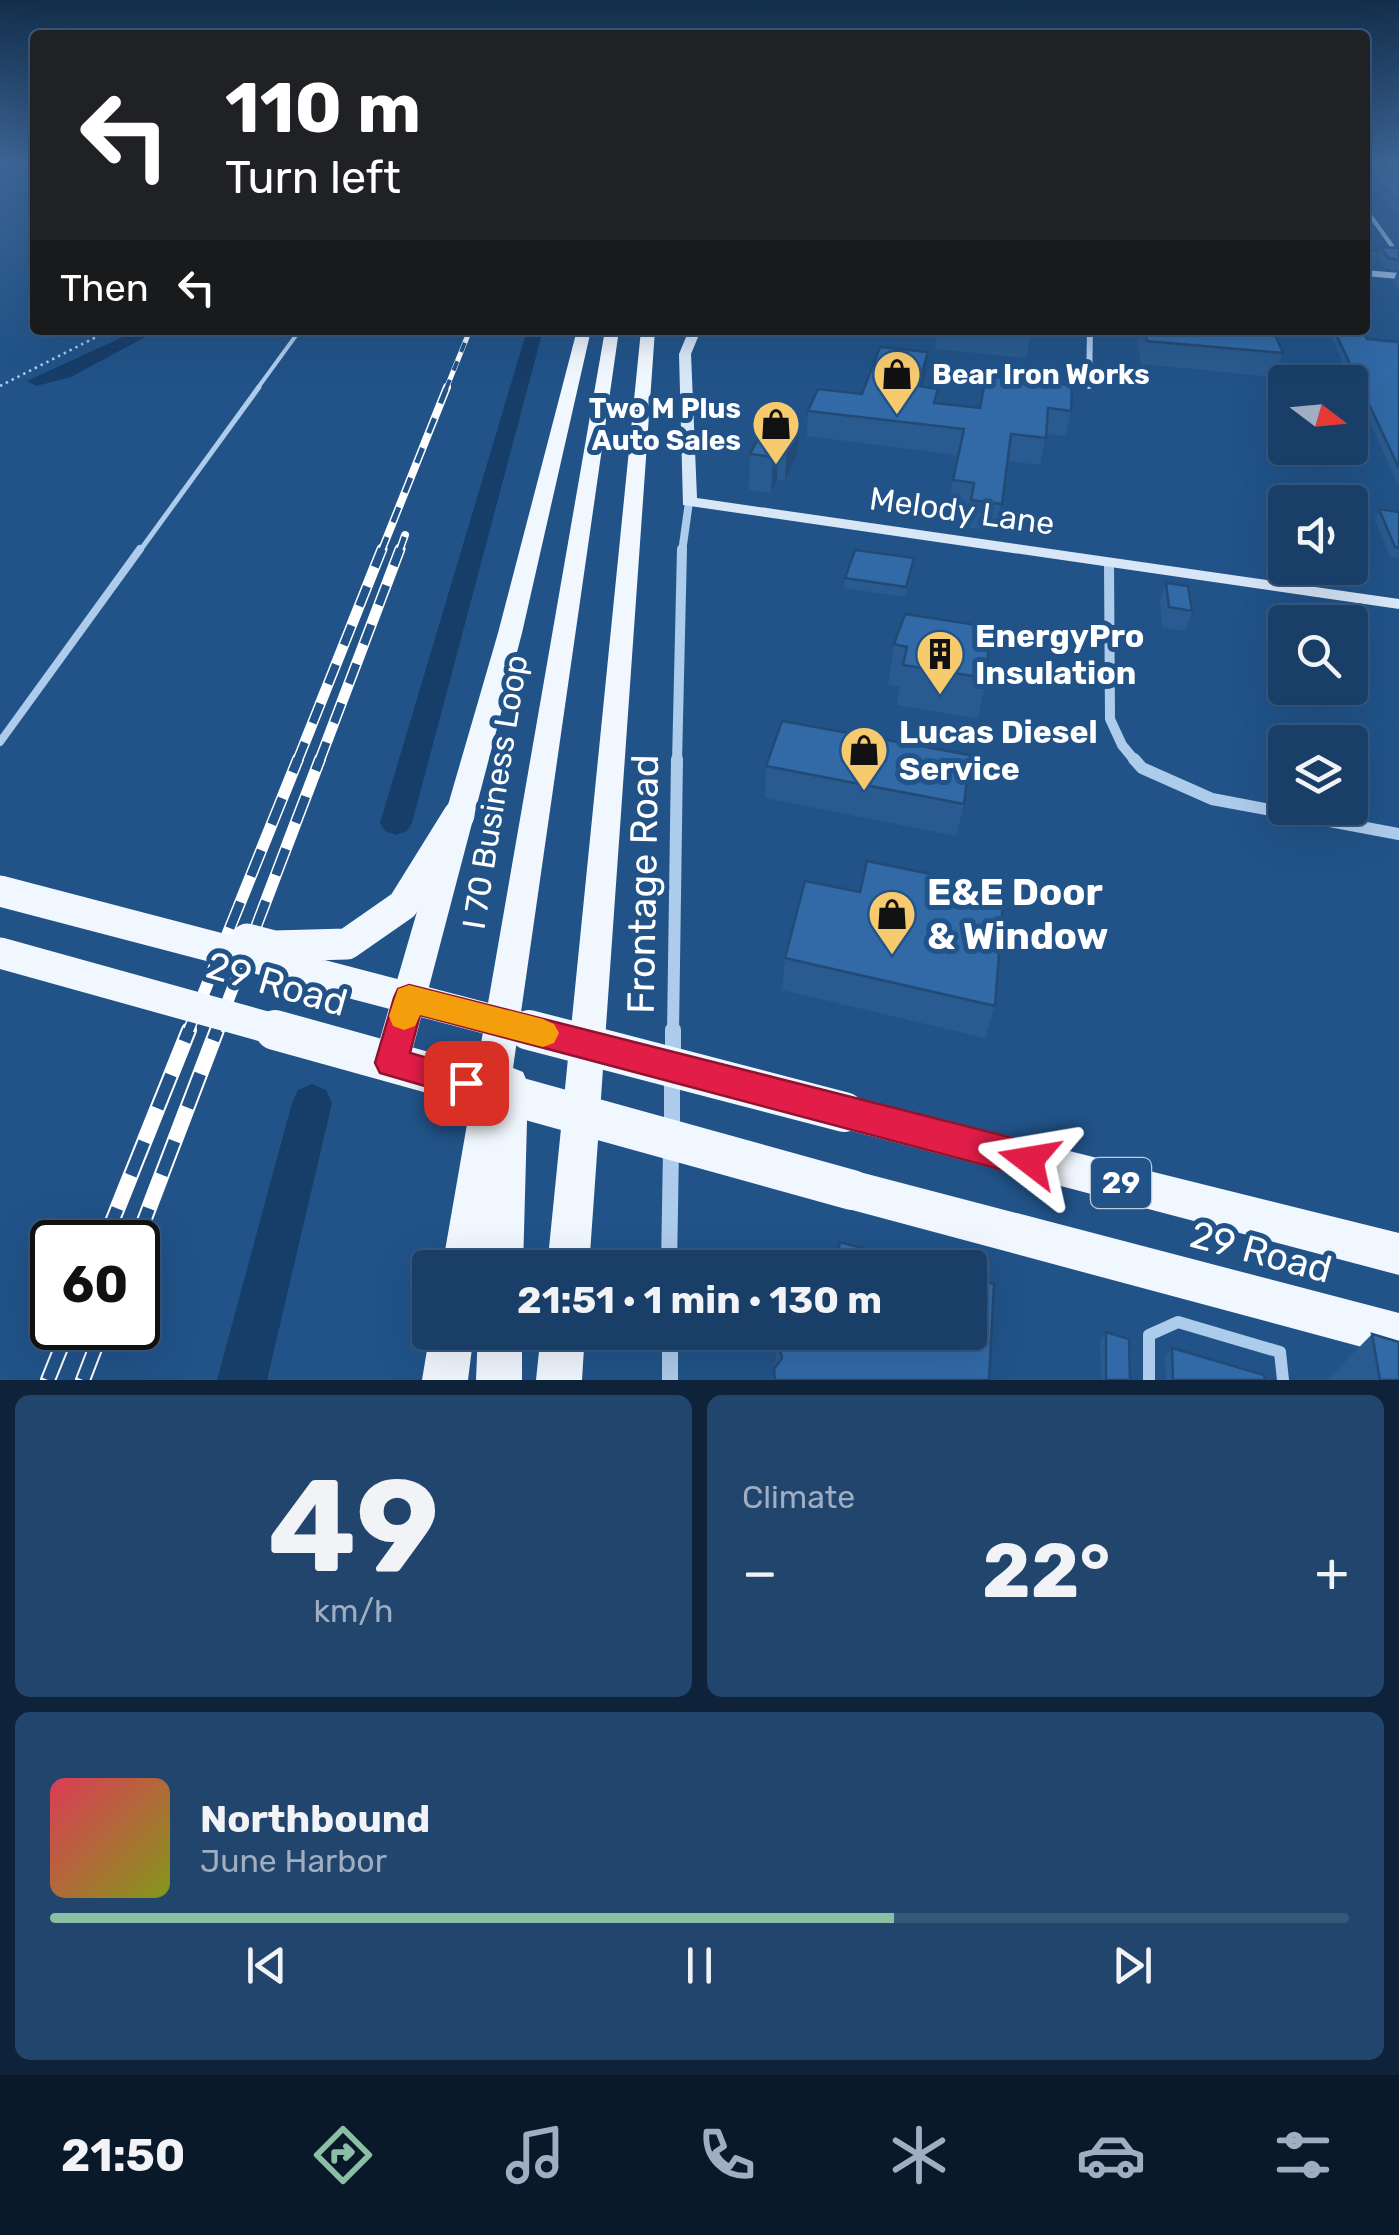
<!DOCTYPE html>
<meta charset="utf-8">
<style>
body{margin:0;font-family:Rubik,sans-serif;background:#22456d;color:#f1f3f6;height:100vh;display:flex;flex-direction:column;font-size:38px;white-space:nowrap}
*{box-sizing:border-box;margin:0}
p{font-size:32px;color:#9faec0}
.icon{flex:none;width:55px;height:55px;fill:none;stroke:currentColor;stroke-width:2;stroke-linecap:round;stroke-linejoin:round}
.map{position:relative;height:1380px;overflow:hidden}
.drawer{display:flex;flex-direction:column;gap:15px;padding:15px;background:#0e2239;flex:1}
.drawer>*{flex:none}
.banner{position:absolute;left:30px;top:30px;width:1340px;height:305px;border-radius:10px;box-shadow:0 10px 40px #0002,0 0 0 2px #37577b;background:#202124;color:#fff;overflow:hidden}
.needle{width:65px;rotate:106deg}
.controls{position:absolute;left:1268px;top:365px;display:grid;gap:20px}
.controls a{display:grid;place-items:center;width:100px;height:100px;border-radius:10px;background:#193e67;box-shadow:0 10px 40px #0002,0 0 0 2px #37577b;font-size:50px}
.speed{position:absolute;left:30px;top:1220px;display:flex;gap:20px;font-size:50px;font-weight:700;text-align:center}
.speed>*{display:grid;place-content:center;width:130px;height:130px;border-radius:50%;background:#193e67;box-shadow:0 10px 40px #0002,0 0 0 2px #37577b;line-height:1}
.speed .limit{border:5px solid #111;border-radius:15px;background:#fff;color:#111}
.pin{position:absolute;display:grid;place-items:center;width:85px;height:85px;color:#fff;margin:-42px;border-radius:20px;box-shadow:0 5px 15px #0006}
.me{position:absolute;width:110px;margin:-55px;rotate:284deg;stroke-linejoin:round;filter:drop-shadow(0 0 8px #0008)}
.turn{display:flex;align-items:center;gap:35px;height:210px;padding:0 30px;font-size:45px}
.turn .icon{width:130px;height:130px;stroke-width:2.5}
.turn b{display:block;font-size:70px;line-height:85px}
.then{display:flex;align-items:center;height:95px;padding:0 30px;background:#0003;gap:20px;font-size:38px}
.big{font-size:75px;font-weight:700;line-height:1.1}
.drawer .widget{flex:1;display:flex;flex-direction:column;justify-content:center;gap:15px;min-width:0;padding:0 35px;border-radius:15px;background:#22456d}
.drawer .dial{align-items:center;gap:0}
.dial b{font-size:130px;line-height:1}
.song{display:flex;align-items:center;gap:30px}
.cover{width:120px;height:120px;border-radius:15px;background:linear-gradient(135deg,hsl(350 70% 55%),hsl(70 70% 35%))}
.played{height:10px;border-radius:5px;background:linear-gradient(90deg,#8abfa5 65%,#37577b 65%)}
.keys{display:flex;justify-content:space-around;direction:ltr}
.heat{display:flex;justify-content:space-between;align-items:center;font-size:55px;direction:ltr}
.drawer .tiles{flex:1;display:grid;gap:15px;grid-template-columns:1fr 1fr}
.widget:last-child{grid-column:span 2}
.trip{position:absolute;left:412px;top:1250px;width:575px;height:100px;border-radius:10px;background:#193e67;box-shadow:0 10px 40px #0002,0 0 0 2px #37577b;font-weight:700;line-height:100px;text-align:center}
.menu{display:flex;height:160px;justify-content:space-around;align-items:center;background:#0a1929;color:#9faec0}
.menu .icon{width:70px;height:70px}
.menu .active{color:#8abfa5}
.menu b{font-size:45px;color:#f1f3f6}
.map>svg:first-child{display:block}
</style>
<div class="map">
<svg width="1399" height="1380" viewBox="0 0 1399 1380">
<rect width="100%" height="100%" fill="#215389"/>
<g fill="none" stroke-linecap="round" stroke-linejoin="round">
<!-- canal -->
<path fill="#173d69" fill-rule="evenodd" d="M138,330H158L71,377L36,386L27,381Z
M527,330H543L412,823L407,831L396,835L385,831L380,823Z
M312,1084L326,1090L332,1103L267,1380H217L292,1103L298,1090Z"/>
<!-- path -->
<path stroke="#adcbeb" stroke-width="2.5" stroke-dasharray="2.5 4" stroke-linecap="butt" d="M0,386L110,330"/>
<!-- lane-far3 -->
<path stroke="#adcbeb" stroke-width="4" d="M1365,208L1392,246
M257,389L300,330"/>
<!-- lane-far2 -->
<path stroke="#adcbeb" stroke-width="5" d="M139,552L259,387"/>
<!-- lane-far1 -->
<path stroke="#adcbeb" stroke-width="8" d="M0,742L140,549"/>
<!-- lane -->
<path stroke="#adcbeb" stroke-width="12" d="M1149,1380V1335L1178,1322L1280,1352L1283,1380"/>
<!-- street-far4 -->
<path stroke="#adcbeb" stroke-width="6" d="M1365,273L1399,276
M1089,386L1090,330"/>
<!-- street-far3 -->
<path stroke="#adcbeb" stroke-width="8" d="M682,552L689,502"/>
<!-- street-far2 -->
<path stroke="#adcbeb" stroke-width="10" d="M1109,563L1110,719L1122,745L1136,762
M677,762L682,549"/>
<!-- street-far1 -->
<path stroke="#adcbeb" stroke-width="12" d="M1134,759L1142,768L1212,799L1399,834
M673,1032L677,759"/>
<!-- street -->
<path stroke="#adcbeb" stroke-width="16" d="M673,1061V1030
M672,1078V1131
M669,1268L671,1148
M670,1332V1380"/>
<!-- secondary -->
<path fill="#d8e7f8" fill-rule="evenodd" d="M689,330H701L691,354L697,498L1399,599V609L683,505L679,354Z"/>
<!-- primary -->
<path fill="#f1f7fe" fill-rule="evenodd" d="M577,330H591L522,633L409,1063L404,1074L391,1079L378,1074L373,1063L498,633Z
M605,330H619L513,1068L523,1072L528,1084L523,1268H442Z
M641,330H655L589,1268H547Z
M844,1095L1399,1233V1275L844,1129L831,1124L825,1112L831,1100Z
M852,1170L1399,1313V1357L852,1210L838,1204L832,1190L838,1176Z
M430,1332H474L468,1380H422Z
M478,1332H522V1380H476Z
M541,1332H585L582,1380H536Z"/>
<!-- rail-far4 casing -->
<g stroke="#fff" stroke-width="5">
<path id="rail-far4" d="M446,389L470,330"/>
</g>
<!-- rail-far3 casing -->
<g stroke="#fff" stroke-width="8">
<path id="rail-far3" d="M381,552L447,387
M399,552L405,535"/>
</g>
<!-- rail-far2 casing -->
<g stroke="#fff" stroke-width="11">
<path id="rail-far2" d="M297,762L382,549
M319,762L400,549"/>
</g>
<!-- rail-far1 casing -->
<g stroke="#fff" stroke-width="12">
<path id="rail-far1" d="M188,1032L298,759
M216,1032L320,759"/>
</g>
<!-- rail casing -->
<g stroke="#fff" stroke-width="16">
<path id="rail" d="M104,1242L189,1030
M136,1242L217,1030
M48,1380L69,1328
M83,1380L103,1328"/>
</g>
<!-- rail-far4 -->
<use href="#rail-far4" stroke="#215389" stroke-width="4" stroke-dasharray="10" stroke-linecap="butt"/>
<!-- rail-far3 -->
<use href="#rail-far3" stroke="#215389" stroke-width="5" stroke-dasharray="16" stroke-linecap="butt"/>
<!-- rail-far2 -->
<use href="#rail-far2" stroke="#215389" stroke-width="8" stroke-dasharray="21" stroke-linecap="butt"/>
<!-- rail-far1 -->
<use href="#rail-far1" stroke="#215389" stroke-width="9" stroke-dasharray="28" stroke-linecap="butt"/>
<!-- rail -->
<use href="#rail" stroke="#215389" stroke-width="12" stroke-dasharray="36" stroke-linecap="butt"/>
<!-- primary-bridge-far1 -->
<path stroke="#f1f7fe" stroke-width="31" d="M0,891L539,1032
M247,939L274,946L347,944L403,905L459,815
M0,953L284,1032"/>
<!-- primary-bridge -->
<path stroke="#f1f7fe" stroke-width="40" d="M275,1030L852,1190
M529,1030L844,1112"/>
</g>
<!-- wall -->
<path fill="#2a5b90" d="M1365,164L1399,167V215L1365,176Z
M1365,236L1378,251L1373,264H1365Z
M1381,247L1399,248V271L1384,268L1378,257Z
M1397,272H1399V292L1393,282Z
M937,330H1031L1026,358L935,349Z
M1140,330H1273L1283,353L1274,377L1141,364L1137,342Z
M1328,330H1362L1367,339L1399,342V486Z
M928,352L922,387L938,389L936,403L980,408L986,376L1071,411L1065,436L1046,434L1040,465L1008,461L996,532L966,527L969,510L948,507L958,455L807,436L808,411L862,394Z
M800,418L798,452L785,481L777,480L771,493L749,490L750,454Z
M1379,509L1399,512V558L1390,557L1375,519Z
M914,558L905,597L844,588L845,578Z
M1166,583L1192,611L1185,631L1162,627L1160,602Z
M905,614L986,678L978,719L897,705L900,687L888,685L894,644Z
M766,766L964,804L956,836L765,798Z
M785,958L995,1006L985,1038L782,990Z
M782,1332H970L989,1380H772L778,1343L781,1339Z
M1106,1332L1130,1380H1101L1100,1341Z
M1372,1334L1399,1380H1327Z
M1172,1348L1265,1380H1166L1165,1357Z"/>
<!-- shaded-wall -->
<path fill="#224a75" d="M928,352L925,376L915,411L918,386Z
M800,418L798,452L785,481L787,446Z
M779,445L777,480L771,493L773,457Z"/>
<!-- building -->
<path fill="#316aa7" stroke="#224a75" stroke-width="2.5" d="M1365,164H1397L1399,167V202Z
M1365,236L1378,251L1365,250Z
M1381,247L1399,248V260L1388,258Z
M980,330H1031V335Z
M1145,330H1273L1283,353L1147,341Z
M1334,330H1362L1367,339L1399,342V468Z
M880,347L928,352L918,386L938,389L934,403L980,408L986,376L1072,385L1071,411L1048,408L1046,438L1011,434L1002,504L971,500L974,483L953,480L964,429L808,411L818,389L862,394Z
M771,415L800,418L787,446L779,445L773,457L750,454Z
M1379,509L1399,512V548L1395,547Z
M855,550L914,558L906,587L845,578Z
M1166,583L1188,586L1192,611L1169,607Z
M905,614L990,627L986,678L903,665L907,647L894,644Z
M782,721L970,755L964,804L766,766Z
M867,861L1004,889L995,1006L785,958L805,881L860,892Z
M840,1242L933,1268H835Z
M970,1278L994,1284L989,1380H775L774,1369L782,1358L778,1343L786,1332H970Z
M1106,1332L1129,1339L1130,1380H1106Z
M1372,1334L1399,1342V1380H1380Z
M1172,1348L1264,1375L1265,1380H1173Z"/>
<!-- sky -->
<linearGradient id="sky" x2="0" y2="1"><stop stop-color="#122e4b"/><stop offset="0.46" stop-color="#3d6697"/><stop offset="1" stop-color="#3d6697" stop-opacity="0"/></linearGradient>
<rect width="1399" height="357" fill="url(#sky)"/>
<!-- route -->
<path fill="#e11d48" stroke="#92132f" stroke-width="2.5" d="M409,985L1029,1142L1041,1147L1047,1160L1041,1172L1029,1177L420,1015L410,1053L477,1072L482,1083L477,1094L466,1098L380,1073L375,1063L394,998L398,989Z"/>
<!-- slow -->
<path fill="#f59e0b" d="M409,985L543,1019L554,1024L559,1033L554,1043L543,1047L420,1015L415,1026L404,1030L393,1026L389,1016L398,989Z"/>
<!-- icons -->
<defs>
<g id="shop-pin" transform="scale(2.5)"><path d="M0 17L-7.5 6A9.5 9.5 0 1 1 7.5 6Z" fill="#f7ca6e" stroke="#215389"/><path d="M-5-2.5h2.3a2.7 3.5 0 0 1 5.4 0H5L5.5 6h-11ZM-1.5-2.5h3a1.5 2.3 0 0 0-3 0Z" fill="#111"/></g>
<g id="building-pin" transform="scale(2.5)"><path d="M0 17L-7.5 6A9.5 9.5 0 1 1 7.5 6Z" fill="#f7ca6e" stroke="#215389"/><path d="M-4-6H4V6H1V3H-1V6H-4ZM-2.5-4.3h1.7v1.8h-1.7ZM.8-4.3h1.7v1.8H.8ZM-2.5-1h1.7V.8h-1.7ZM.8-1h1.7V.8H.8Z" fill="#111"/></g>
</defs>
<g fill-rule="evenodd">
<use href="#shop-pin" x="897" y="374"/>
<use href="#shop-pin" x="776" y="424"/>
<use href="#building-pin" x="940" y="654"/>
<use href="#shop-pin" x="864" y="750"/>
<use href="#shop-pin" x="892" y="914"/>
</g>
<g text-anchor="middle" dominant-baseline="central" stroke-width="10" stroke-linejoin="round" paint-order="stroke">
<!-- far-poi labels -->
<g font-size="28" font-weight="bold" fill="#fff" stroke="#215389" text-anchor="start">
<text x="932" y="374">Bear Iron Works</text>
<text x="741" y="408" text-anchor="end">Two M Plus<tspan x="741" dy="32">Auto Sales</tspan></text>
</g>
<!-- shield labels -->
<rect fill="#215389" stroke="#bccbdc" stroke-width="2.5" x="1091" y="1158" width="60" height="50" rx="8"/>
<g font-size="30" font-weight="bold" fill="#fff">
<text x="1121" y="1183">29</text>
</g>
<!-- street labels -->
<g font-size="32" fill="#fff" stroke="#215389">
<text transform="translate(962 511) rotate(8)">Melody Lane</text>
<text transform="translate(495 792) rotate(-81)">I 70 Business Loop</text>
</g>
<!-- poi labels -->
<g font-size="32" font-weight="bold" fill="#fff" stroke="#215389" text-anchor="start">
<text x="975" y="636">EnergyPro<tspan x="975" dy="37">Insulation</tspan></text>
<text x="899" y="732">Lucas Diesel<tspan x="899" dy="37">Service</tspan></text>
</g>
<!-- near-street labels -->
<g font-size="38" fill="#fff" stroke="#215389">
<text transform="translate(643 884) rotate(-89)">Frontage Road</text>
<text transform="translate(277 984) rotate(16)">29 Road</text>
<text transform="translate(1261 1252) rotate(15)">29 Road</text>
</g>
<!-- near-poi labels -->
<g font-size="38" font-weight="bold" fill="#fff" stroke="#215389" text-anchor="start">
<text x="927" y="892">E&amp;E Door<tspan x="927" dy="44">&amp; Window</tspan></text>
</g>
</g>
</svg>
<div class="controls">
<a><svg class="needle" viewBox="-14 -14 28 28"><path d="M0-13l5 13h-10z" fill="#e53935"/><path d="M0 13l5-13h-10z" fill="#9faec0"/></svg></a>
<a><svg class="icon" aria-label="sound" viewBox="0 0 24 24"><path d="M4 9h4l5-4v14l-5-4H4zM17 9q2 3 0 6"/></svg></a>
<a><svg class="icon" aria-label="search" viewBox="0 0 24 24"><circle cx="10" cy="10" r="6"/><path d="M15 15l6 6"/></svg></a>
<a><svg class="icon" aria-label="layers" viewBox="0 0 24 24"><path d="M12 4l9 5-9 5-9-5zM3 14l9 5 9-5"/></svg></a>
</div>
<div class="speed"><div class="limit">60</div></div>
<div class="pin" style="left:466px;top:1083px;background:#d93025"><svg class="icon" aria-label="arrive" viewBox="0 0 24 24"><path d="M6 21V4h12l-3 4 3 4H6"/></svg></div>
<svg class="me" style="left:1029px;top:1160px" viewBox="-20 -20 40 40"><path d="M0-17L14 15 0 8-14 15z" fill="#e11d48" stroke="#fff" stroke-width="4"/></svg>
<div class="trip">21:51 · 1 min · 130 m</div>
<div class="banner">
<div class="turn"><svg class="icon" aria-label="left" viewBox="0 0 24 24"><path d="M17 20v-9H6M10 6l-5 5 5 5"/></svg><div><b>110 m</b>Turn left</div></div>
<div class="then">Then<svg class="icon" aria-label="left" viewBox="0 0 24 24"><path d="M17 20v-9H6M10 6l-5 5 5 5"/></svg></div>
</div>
</div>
<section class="drawer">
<div class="tiles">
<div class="widget dial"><b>49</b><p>km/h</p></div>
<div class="widget"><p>Climate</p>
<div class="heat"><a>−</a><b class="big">22°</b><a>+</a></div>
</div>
<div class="widget">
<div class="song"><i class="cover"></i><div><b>Northbound</b><p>June Harbor</p></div></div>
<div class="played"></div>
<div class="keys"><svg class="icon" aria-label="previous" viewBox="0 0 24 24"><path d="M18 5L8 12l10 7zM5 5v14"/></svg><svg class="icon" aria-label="pause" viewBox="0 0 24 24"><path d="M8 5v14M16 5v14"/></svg><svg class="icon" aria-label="next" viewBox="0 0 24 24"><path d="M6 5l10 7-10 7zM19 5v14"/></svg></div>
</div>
</div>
</section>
<nav class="menu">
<b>21:50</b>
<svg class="icon active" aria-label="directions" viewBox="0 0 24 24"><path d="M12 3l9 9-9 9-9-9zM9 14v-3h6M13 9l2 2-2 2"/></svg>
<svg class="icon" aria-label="music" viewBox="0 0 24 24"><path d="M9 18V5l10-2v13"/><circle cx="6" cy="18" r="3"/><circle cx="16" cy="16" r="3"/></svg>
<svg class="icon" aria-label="phone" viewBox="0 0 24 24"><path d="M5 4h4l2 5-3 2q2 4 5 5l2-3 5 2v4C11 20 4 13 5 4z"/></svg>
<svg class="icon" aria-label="climate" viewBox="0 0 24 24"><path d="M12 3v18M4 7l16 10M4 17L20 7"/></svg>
<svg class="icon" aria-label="car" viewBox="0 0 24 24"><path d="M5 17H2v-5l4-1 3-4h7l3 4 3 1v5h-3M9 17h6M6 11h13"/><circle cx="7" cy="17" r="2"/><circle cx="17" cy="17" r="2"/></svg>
<svg class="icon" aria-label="filters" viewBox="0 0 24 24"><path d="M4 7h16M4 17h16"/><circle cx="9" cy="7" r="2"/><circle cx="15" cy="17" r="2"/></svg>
</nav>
